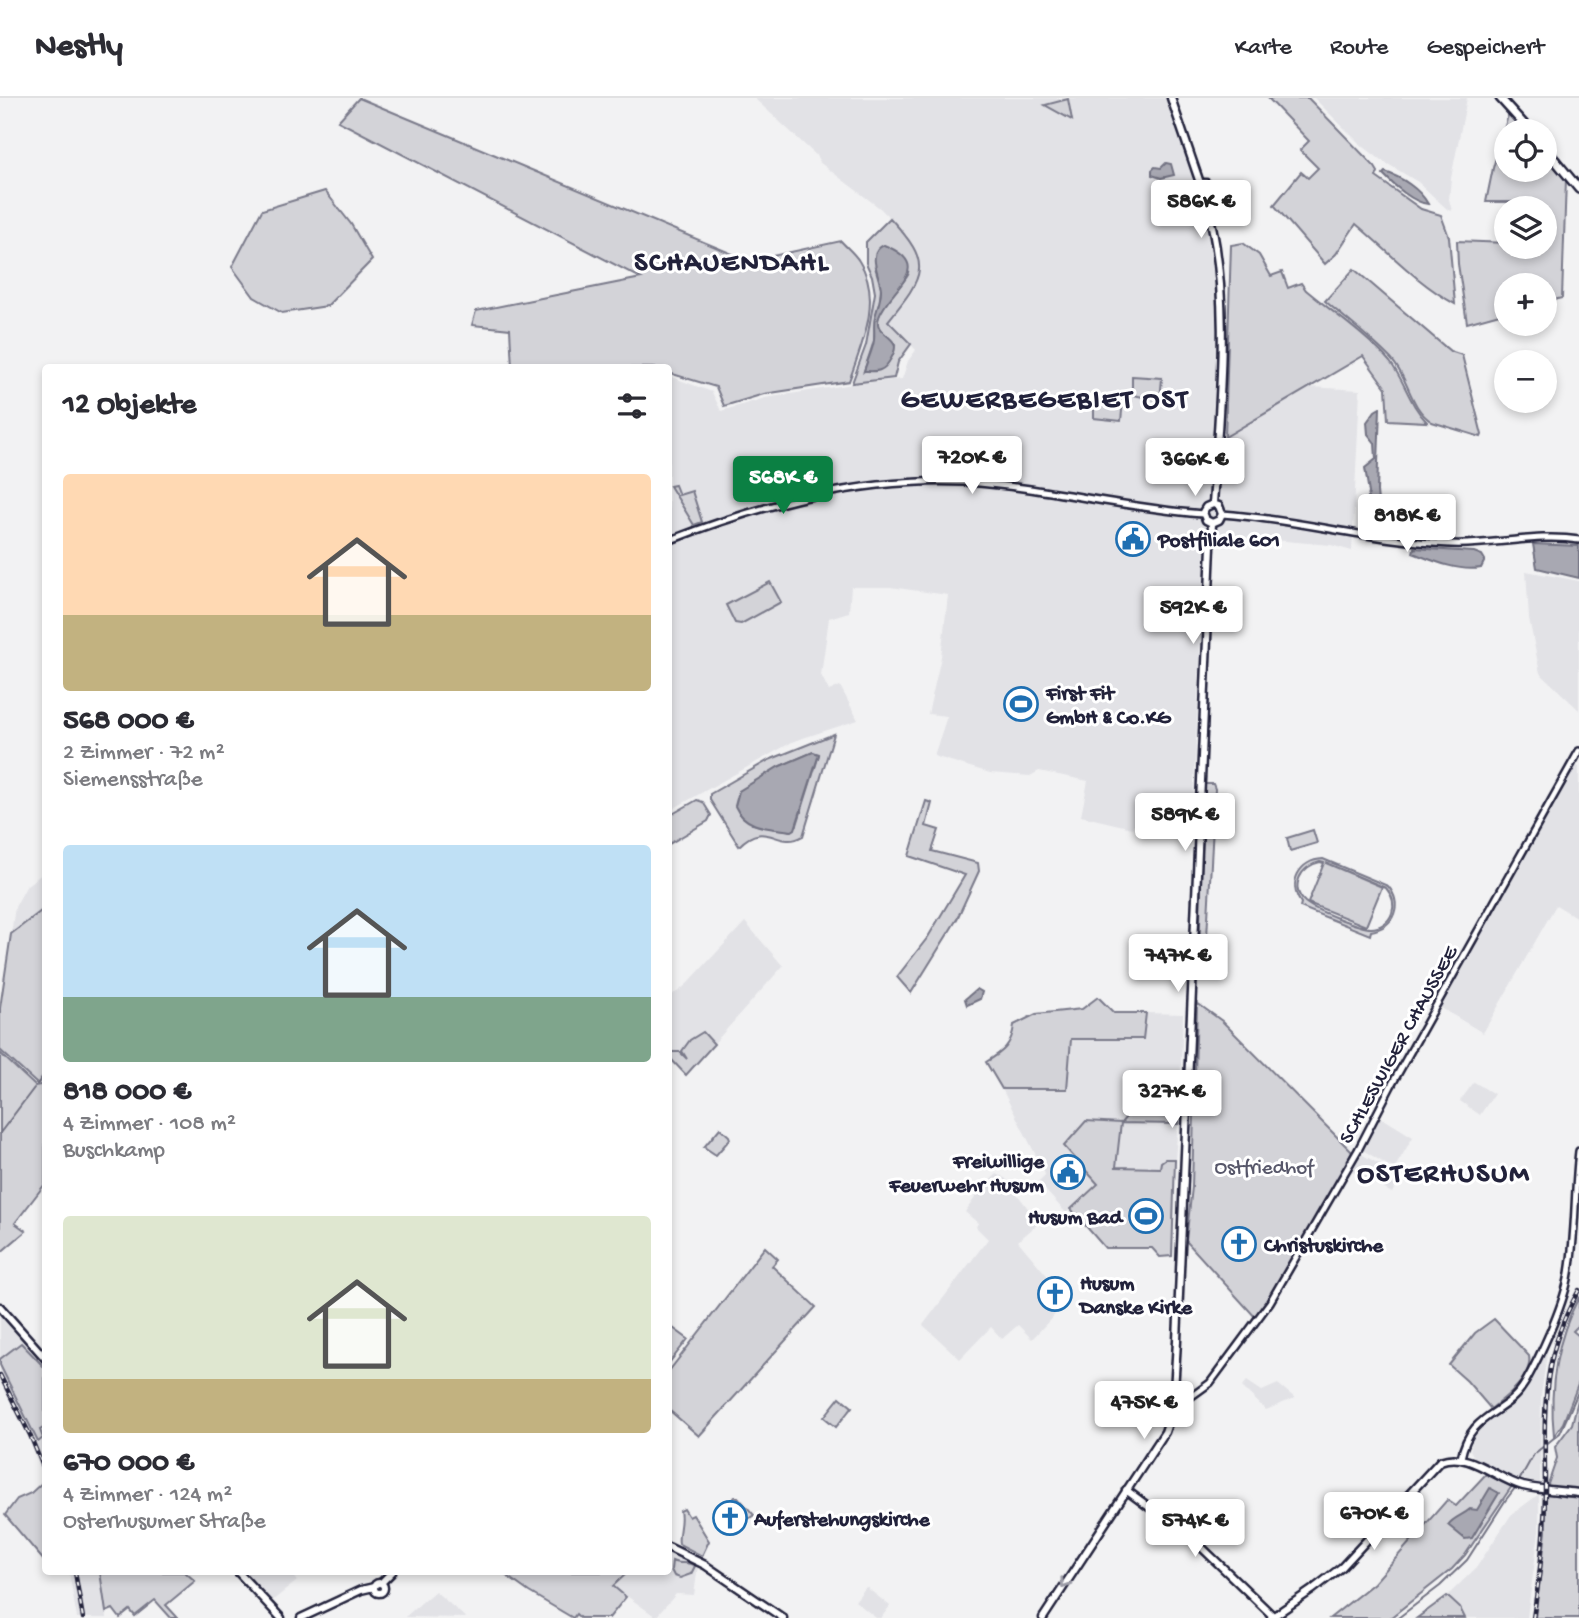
<!DOCTYPE html>
<html lang="de">
<head>
<meta charset="utf-8">
<style>
  body { margin:0; font-family:"Gochi Hand",sans-serif; background:#f2f2f3; color:#2b2b33; height:100vh; display:flex; flex-direction:column; font-size:26px; white-space:nowrap }
  * { box-sizing:border-box; margin:0 }
  p { font-size:23px; color:#7c7c81 }
  .icon { flex:none; width:38px; height:38px; fill:none; stroke:currentColor; stroke-width:2; stroke-linecap:round; stroke-linejoin:round }
  .map { position:relative; flex:1; overflow:hidden }
  .sheet { position:absolute; left:42px; top:266px; width:630px; height:1211px; display:flex; flex-direction:column; background:#fff; border-radius:7px; box-shadow:0 4px 10px #0003 }
  .sheet>* { flex:none }
  .fabs { position:absolute; left:1494px; top:21px; display:grid; gap:14px }
  .fabs a { display:grid; place-items:center; width:63px; height:63px; border-radius:50%; background:#fff; box-shadow:0 4px 10px #0003; font-size:35px }
  .price { position:absolute; translate:-50% -60px; padding:0 16px; border-radius:7px; background:#fff; color:#222; font-size:23px; line-height:46px; filter:drop-shadow(0 2px 4px #0008) }
  .price::after { content:''; position:absolute; left:50%; top:42px; width:21px; height:16px; margin-left:-10px; background:inherit; clip-path:polygon(0 0,100% 0,50% 100%) }
  .price.selected { background:#0b8043; color:#fff }
  ul { padding:0; list-style:none }
  li { display:grid; align-content:center; gap:14px; height:371px; padding:0 21px }
  li span { display:grid; place-items:center; height:217px; border-radius:7px; color:#555 }
  li>.icon { margin-inline-start:auto }
  span .icon { width:126px; height:126px; fill:#fffc; stroke-width:1 }
  li b { font-size:30px }
  h2 { display:flex; justify-content:space-between; align-items:center; height:84px; padding:0 21px; font-size:30px }
  header { display:flex; align-items:center; gap:42px; box-sizing:border-box; height:98px; padding:0 35px; background:#fff; border-bottom:2px solid #e1e1e2 }
  header strong { font-size:33px }
  nav { display:flex; gap:38px; margin-inline-start:auto; font-size:24px }
  .map>svg:first-child { display:block }
  .built { fill:#e2e2e6 }
  .green { fill:#d3d3d8; stroke:#7a7a8a; stroke-width:2; fill-rule:evenodd }
  .water { fill:#a8a8b2; stroke:#727282; stroke-width:2 }
  .lines { fill:none; stroke-linecap:round; stroke-linejoin:round }
  .stream { stroke:#727282; stroke-width:2 }
  .tertiary-casing { stroke:#22223b; stroke-width:10 }
  .secondary-casing { stroke:#22223b; stroke-width:11 }
  .trunk-casing { stroke:#22223b; stroke-width:12 }
  .tertiary { stroke:#fff; stroke-width:5 }
  .secondary { stroke:#fff; stroke-width:6 }
  .trunk { stroke:#fff; stroke-width:7 }
  .rail-casing { stroke:#22223b; stroke-width:4.5 }
  .rail { stroke:#fff; stroke-width:2; stroke-dasharray:5; stroke-linecap:butt }
  .oneway { stroke:#9c9ca7 }
  .labels { text-anchor:middle; stroke-width:6; stroke-linejoin:round; paint-order:stroke }
  .poi-label { font-size:21px; font-weight:bold; fill:#22223b; stroke:#fff; text-anchor:start }
  .street-label { font-size:21px; fill:#22223b; stroke:#fff }
  .park-label { font-size:21px; fill:#57576a; stroke:#fff }
  .district-label { font-size:28px; font-weight:bold; letter-spacing:2px; fill:#22223b; stroke:#fff }
</style>
</head>
<body>
<header>
<strong>Nestly</strong>
<nav><a>Karte</a><a>Route</a><a>Gespeichert</a></nav>
</header>
<div class="map">
<svg width="1579" height="1520" viewBox="0 0 1579 1520">
  <rect width="100%" height="100%" fill="#f2f2f3"/>
  <filter id="ink" filterUnits="userSpaceOnUse"><feTurbulence type="fractalNoise" baseFrequency=".0143" numOctaves="2"/><feDisplacementMap in="SourceGraphic" scale="14" xChannelSelector="R" yChannelSelector="G"/><feConvolveMatrix kernelMatrix="1 2 1 2 8 2 1 2 1" color-interpolation-filters="sRGB"/></filter>
  <g filter="url(#ink)">
    <g class="built">
      <path d="M754,0h413l26,80 -5,9 2,10 11,11 18,69 1,52 -3,112 93,-54 50,3 -8,161 -21,-6 -125,-11 -14,290 -56,-1 -4,5 -51,-12 7,-35 -49,-10 -9,5 -40,-3 -56,-17 13,-40 -19,-2 13,-57 7,-62 -58,-8h-39l-2,25 -20,6 -8,57 8,16 11,-5 18,34 -64,21 -125,70v-435l43,16 9,19 44,-13 88,-14 49,-5 6,-18 8,-11 -28,-29 22,-28 -2,-56 -27,-28 -62,-47 -1,-5z"/>
      <path d="M1314,0h153l-16,80 -2,21 3,12 -4,-1 -30,-28 -37,-22 -21,-16z"/>
      <path d="M1526,473l53,10v129l-39,-37 -11,-55z"/>
      <path d="M1573,666l6,3v152l-23,-14 -73,128 -45,-27z"/>
      <path d="M45,774v36l-34,26 4,-27 12,-22z"/>
      <path d="M745,824l38,44 -97,109 -17,-18v-61l10,-5 9,-8z"/>
      <path d="M1146,915l37,1 -3,73 -28,-1 -30,36 56,2 -3,35h-10l-5,9h-44l-30,-47 -3,4 15,59 -32,29 -28,-31 7,-7 -1,-4 -42,-82h65l4,-50h72z"/>
      <path d="M1474,984l20,12 -14,21 -20,-14z"/>
      <path d="M1379,1018l34,21 -19,32 -33,-20z"/>
      <path d="M1361,1056l40,22 -9,17 -40,-22z"/>
      <path d="M997,1076l8,4 34,45 -21,18 37,44 -10,10 15,14 -28,30 -14,-14 -16,14 -11,-12 -31,32 -37,-34 65,-86 -12,-12 2,-4 -13,-11 16,-23z"/>
      <path d="M0,1216l45,52v117l-17,-47 -28,-54z"/>
      <path d="M1549,1241l-8,56 -1,90 -37,-12 -29,-16 -4,-7 4,-16 5,-6 35,-29 14,-14z"/>
      <path d="M1247,1283l15,10 16,-7 17,14 -29,12 -24,-23z"/>
      <path d="M1539,1396v37l-12,87h-62l-5,-10 -13,-12 29,-28 35,-53z"/>
      <path d="M669,1454l29,13 -4,30 -18,-1 -20,23 -43,-31 15,-14h40z"/>
      <path d="M69,1474h31l7,46h-30z"/>
      <path d="M245,1474h44l8,9 -25,20z"/>
      <path d="M866,1489l24,19 -9,12h-5l-21,-17z"/>
      <path d="M435,1493l31,27 -61,-1z"/>
    </g>
    <g class="green">
      <path d="M359,0l390,163 92,-20c5,6 13,12 18,20 24,36 3,84 -10,120l-85,13 -40,12 -8,-19 -47,-14 -1,-5 -156,-1 -2,-38 -38,-4 4,-14 165,-33 -303,-157z"/>
      <path d="M1268,0h40l67,69 3,5 -2,5 45,32 20,6 8,22 6,67c-37,-20 -67,-53 -99,-80l-20,30 -11,10 -51,-59 27,-33 7,6 10,-10 -18,-18 9,-9z"/>
      <path d="M1068,1l4,21 -27,-15z"/>
      <path d="M1509,14l17,19h-19v39h38v-16l21,25 -4,119 -17,4v-17h-38v27l-40,11 -9,-59 -1,-23 50,2v4h38v-39h-30v-6h-29l7,-34z"/>
      <path d="M325,93l26,33 21,36 -45,46 -45,7 -28,-16 -22,-30 30,-57z"/>
      <path d="M890,120c43,46 35,57 -2,103l23,23 -13,18 -4,16 -42,5 14,-38 9,-52 -3,-17 -6,-13v-21zM875,169l33,8c-7,12 -37,39 -29,53 3,5 11,11 16,16l-31,27 10,-30 1,-23 5,-16 1,-15z"/>
      <path d="M1243,145l16,12 12,21 11,-4 6,16 13,-5 5,7c25,21 64,48 84,72 15,19 19,42 37,60l-39,-2 -2,-32 -23,-32 -138,81 6,-192z"/>
      <path d="M1354,171l96,82 12,4 20,80 -1,2 -49,-15c-23,-15 -23,-44 -41,-63 -20,-21 -44,-39 -66,-58z"/>
      <path d="M1132,278l30,2 -2,22 -28,-5z"/>
      <path d="M1094,302l29,1 -2,20 -27,-3z"/>
      <path d="M675,387l4,10 13,-4 10,31 -8,3 -24,-39z"/>
      <path d="M770,484l11,20 -40,22 -6,-1 -9,-18z"/>
      <path d="M834,636l-31,102c-25,15 -37,-18 -64,10l-29,-46v-6l59,-34zM813,654l6,3 -22,70 -6,6 -39,-7 26,-57z"/>
      <path d="M1203,686h10l2,5 -10,185 -6,-1z"/>
      <path d="M697,702l6,2 8,13 -3,6 -39,23v-28z"/>
      <path d="M926,703l6,2 -6,23 13,4 -7,21 46,12 1,8 -22,48 -46,74 -14,-16 31,-40 37,-62 -56,-19z"/>
      <path d="M1313,732l4,13 -27,8 -3,-13z"/>
      <path d="M1323,761l65,27c15,18 7,41 -17,45l-1,4 -70,-28 1,-4c-14,-20 -2,-43 22,-44zM1320,764l4,1 -16,40 58,23 16,-39 -56,-24 60,25c6,7 9,16 6,25 -3,9 -12,15 -21,15 -11,0 -57,-18 -66,-26 -16,-15 -4,-36 15,-40z"/>
      <path d="M45,810l1,172 -2,-1 -7,5 -37,-34v-42l11,-74z"/>
      <path d="M1098,899l16,16h32l-3,26h-72l-4,50h-65l-16,-27c17,-10 26,-17 28,-37l22,-11 46,-5z"/>
      <path d="M1197,905l25,18 130,131 -15,31 -67,117 -14,18 -70,-77 6,-54z"/>
      <path d="M703,934l11,12 -28,31 -17,-18v-5h11l7,7 -5,-8 8,-11z"/>
      <path d="M0,955l35,33 11,-2 -1,100 -30,39 11,8 -26,22z"/>
      <path d="M1152,988l28,1 -2,37 -57,-1 -5,44 44,1 1,-6 4,-3h10l-3,97 -12,1 -8,-9h-47l-34,-39 27,-25 -34,-38 22,-25 35,2z"/>
      <path d="M720,1030l9,8 1,3 -14,16 -12,-8z"/>
      <path d="M765,1149l13,12 -6,7 44,41 -117,129 -30,-26v-39z"/>
      <path d="M1579,1199v28l-6,6 6,5v46l-16,41 -9,13c-5,-48 2,-96 25,-139z"/>
      <path d="M1494,1221l35,37c4,22 -24,41 -38,53l-24,-28 -18,-16 26,-32z"/>
      <path d="M673,1230l15,11 -19,24v-29z"/>
      <path d="M21,1245l24,25v59l-5,3 3,8 -5,4 -38,-77v-6z"/>
      <path d="M1579,1298v93l-32,-2 10,-29 -2,-11 17,-23z"/>
      <path d="M840,1299l12,10 -16,20 -12,-10z"/>
      <path d="M1486,1376l26,12 -47,69 -13,14 -62,49h-60l44,-35 73,-83 9,6z"/>
      <path d="M45,1382l1,3 -1,79 -40,-47 12,-16 14,-6z"/>
      <path d="M1546,1396l33,4v120h-44l11,-86z"/>
      <path d="M735,1399h3l16,18 -7,5 -16,-19z"/>
      <path d="M684,1411l5,8 4,-2 16,26 -7,15 -23,-12c-2,-11 4,-21 1,-33z"/>
      <path d="M672,1463c8,4 15,0 23,5l-4,8 -11,4 -6,-2 -3,-6z"/>
      <path d="M100,1474h85l10,9 -29,24 12,13h-7l-16,-18 -20,16 -5,-6 -10,8 -7,-9 -7,3z"/>
      <path d="M501,1474h127l-15,14 13,11 -17,21h-29l-4,-4 -3,4 -44,-26z"/>
      <path d="M1447,1498l13,12 5,10h-48z"/>
    </g>
    <g class="water">
      <path d="M1166,65l5,1 3,11 -13,3 -9,-3v-5l3,-3 6,1z"/>
      <path d="M1385,74c16,5 35,17 43,32 -14,-1 -35,-19 -45,-30z"/>
      <path d="M884,147c54,22 4,44 -5,72 -5,14 9,16 15,26 4,7 -7,25 -14,27 -4,2 -12,1 -16,1 3,-10 9,-21 10,-31 1,-8 -1,-15 1,-23 2,-9 6,-17 6,-27 0,-14 -16,-37 3,-45z"/>
      <path d="M1380,310l-3,83 2,21 -7,4 -6,-10 3,-13 -4,-25 11,-9 -1,-16 -7,-9 -1,-12 8,-11z"/>
      <path d="M1533,446l46,2v32l-42,-10z"/>
      <path d="M1414,450l60,4 8,3 3,5 -4,8c-22,4 -48,-7 -68,-15z"/>
      <path d="M813,654l6,2 -24,75 -3,2c-22,-3 -47,-2 -57,-25l4,-15 39,-24z"/>
      <path d="M977,891l5,3 -2,7 -13,6 -2,-6z"/>
      <path d="M1490,1390l9,5 -27,45 -7,1 -17,-14c6,-8 14,-9 22,-16l7,1z"/>
    </g>
    <g class="lines">
      <g class="stream">
        <path d="M37,986l9,-12"/>
        <path d="M0,1035l34,-45"/>
        <path d="M1398,1520l42,-32 27,-26 38,-59 10,-13 19,-34 26,-21 19,-43"/>
      </g>
      <g class="tertiary-casing">
        <g id="tertiary">
          <path d="M1222,416c77,5 152,28 229,30 42,2 86,-11 128,-4"/>
          <path d="M668,443c95,-37 194,-64 297,-59 80,5 158,26 238,32"/>
          <path d="M1174,1297l18,1 18,-13 60,-81 88,-152 33,-64 188,-335"/>
          <path d="M1461,1360c9,-47 45,-42 64,-75 15,-27 37,-74 43,-104 8,-41 6,-85 11,-128"/>
        </g>
      </g>
      <g class="secondary-casing">
        <g id="secondary">
          <path d="M1171,0l29,85 -4,4 -1,7 4,4 6,1c28,90 14,211 8,305"/>
          <path d="M1200,85h6l5,4v7l-6,5"/>
          <path d="M1212,425l7,-3 3,-6 -3,-8 -6,-2"/>
          <path d="M1212,425l-6,-3 -3,-8 3,-5 7,-3"/>
          <path d="M0,1209l46,52"/>
          <path d="M1126,1392l69,51 78,75"/>
          <path d="M668,1449l37,18 78,53"/>
          <path d="M238,1474l43,46"/>
          <circle cx="379" cy="1490" r="5"/>
          <path d="M381,1485l11,-11"/>
          <path d="M301,1520l60,-28 13,-3"/>
          <path d="M1043,1520l122,-186 8,-24 4,-67 35,-818"/>
          <path d="M1271,1520l41,-28 30,-23 98,-106c30,-11 55,18 83,25 18,4 38,5 56,7"/>
        </g>
      </g>
      <g class="trunk-casing">
        <g id="trunk">
          <path d="M1500,0l30,33"/>
          <path d="M1545,50l34,41"/>
        </g>
      </g>
      <use href="#tertiary" class="tertiary"/>
      <use href="#secondary" class="secondary"/>
      <use href="#trunk" class="trunk"/>
      <g class="rail-casing">
        <g id="rail">
          <path d="M0,1277l30,60 16,39"/>
          <path d="M75,1474l8,46"/>
          <path d="M1533,1520c7,-43 12,-86 12,-129 0,-76 -6,-129 34,-199"/>
        </g>
      </g>
      <use href="#rail" class="rail"/>
    </g>
    <defs><path id="oneway-chevron" d="M-2-3.5L2.5 0L-2 3.5" fill="none" stroke-width="1.6" stroke-linecap="round" stroke-linejoin="round" transform="scale(1.75)"/></defs>
    <use class="oneway" href="#oneway-chevron" transform="translate(1065 1486) rotate(123)"/>
  </g>
  <defs>
    <g id="civic-ring" transform="scale(1.75)"><circle r="9.5" fill="#fff" stroke="#1f6fb2" stroke-width="1.5"/><path d="M-.6-6.5H3V-4.5H.6V-3L4-1V1h2V6H-6V1h2V-1L-.6-3ZM-1.2 2.5V6h2.4V2.5Z" fill="#1f6fb2"/></g>
    <g id="stadium-ring" transform="scale(1.75)"><circle r="9.5" fill="#fff" stroke="#1f6fb2" stroke-width="1.5"/><path d="M0-5a6.5 5 0 1 0 0 10a6.5 5 0 1 0 0-10ZM-3.5-1.8h7v3.6h-7Z" fill="#1f6fb2"/></g>
    <g id="church-ring" transform="scale(1.75)"><circle r="9.5" fill="#fff" stroke="#1f6fb2" stroke-width="1.5"/><path d="M-1.2-6h2.4v3.5h3.3v2.4h-3.3V6h-2.4V-.1h-3.3v-2.4h3.3Z" fill="#1f6fb2"/></g>
  </defs>
  <g fill-rule="evenodd">
    <use href="#civic-ring" x="1133" y="441"/>
    <use href="#stadium-ring" x="1021" y="606"/>
    <use href="#civic-ring" x="1068" y="1074"/>
    <use href="#stadium-ring" x="1146" y="1118"/>
    <use href="#church-ring" x="1239" y="1146"/>
    <use href="#church-ring" x="1055" y="1196"/>
    <use href="#church-ring" x="730" y="1420"/>
  </g>
  <g class="labels">
    <g class="poi-label">
      <text x="1158" y="448">Postfiliale 601</text>
      <text x="1046" y="601">First Fit<tspan x="1046" dy="24">GmbH &amp; Co.KG</tspan></text>
      <text x="1044" y="1069" text-anchor="end">Freiwillige<tspan x="1044" dy="24">Feuerwehr Husum</tspan></text>
      <text x="1122" y="1125" text-anchor="end">Husum Bad</text>
      <text x="1264" y="1153">Christuskirche</text>
      <text x="1080" y="1191">Husum<tspan x="1080" dy="24">Danske Kirke</tspan></text>
      <text x="754" y="1427">Auferstehungskirche</text>
    </g>
    <g class="street-label">
      <text transform="translate(1397 946) rotate(-61)" y="7">SCHLESWIGER CHAUSSEE</text>
    </g>
    <g class="park-label">
      <text x="1264" y="1075">Ostfriedhof</text>
    </g>
    <g class="district-label">
      <text x="732" y="172">SCHAUENDAHL</text>
      <text x="1045" y="309">GEWERBEGEBIET OST</text>
      <text x="1444" y="1083">OSTERHUSUM</text>
    </g>
  </g>
</svg>
<div class="fabs">
<a><svg class="icon" aria-label="locate" viewBox="0 0 24 24"><circle cx="12" cy="12" r="6"/><path d="M12 2v4M12 18v4M2 12h4M18 12h4"/></svg></a>
<a><svg class="icon" aria-label="layers" viewBox="0 0 24 24"><path d="M12 4l9 5-9 5-9-5zM3 14l9 5 9-5"/></svg></a>
<a>+</a>
<a>−</a>
</div>
<b class="price" style="left:1201px;top:142px">586K €</b>
<b class="price" style="left:972px;top:398px">720K €</b>
<b class="price" style="left:1195px;top:400px">366K €</b>
<b class="price selected" style="left:783px;top:418px">568K €</b>
<b class="price" style="left:1407px;top:456px">818K €</b>
<b class="price" style="left:1193px;top:548px">592K €</b>
<b class="price" style="left:1185px;top:755px">589K €</b>
<b class="price" style="left:1178px;top:896px">747K €</b>
<b class="price" style="left:1172px;top:1032px">327K €</b>
<b class="price" style="left:1144px;top:1343px">475K €</b>
<b class="price" style="left:1374px;top:1454px">670K €</b>
<b class="price" style="left:1195px;top:1461px">574K €</b>
<section class="sheet">
<h2>12 Objekte<svg class="icon" aria-label="filters" viewBox="0 0 24 24"><path d="M4 7h16M4 17h16"/><circle cx="9" cy="7" r="2"/><circle cx="15" cy="17" r="2"/></svg></h2>
<ul>
<li><span style="background:linear-gradient(#ffd9b3 65%,#c2b280 0)"><svg class="icon" aria-label="home" viewBox="0 0 24 24"><path d="M3 11l9-7 9 7M6 9v11h12V9"/></svg></span><div><b>568 000 €</b><p>2 Zimmer · 72 m²</p><p>Siemensstraße</p></div></li>
<li><span style="background:linear-gradient(#bfe0f5 70%,#7fa58c 0)"><svg class="icon" aria-label="home" viewBox="0 0 24 24"><path d="M3 11l9-7 9 7M6 9v11h12V9"/></svg></span><div><b>818 000 €</b><p>4 Zimmer · 108 m²</p><p>Buschkamp</p></div></li>
<li><span style="background:linear-gradient(#dfe7d0 75%,#c2b280 0)"><svg class="icon" aria-label="home" viewBox="0 0 24 24"><path d="M3 11l9-7 9 7M6 9v11h12V9"/></svg></span><div><b>670 000 €</b><p>4 Zimmer · 124 m²</p><p>Osterhusumer Straße</p></div></li>
</ul>
</section>
</div>
</body>
</html>
